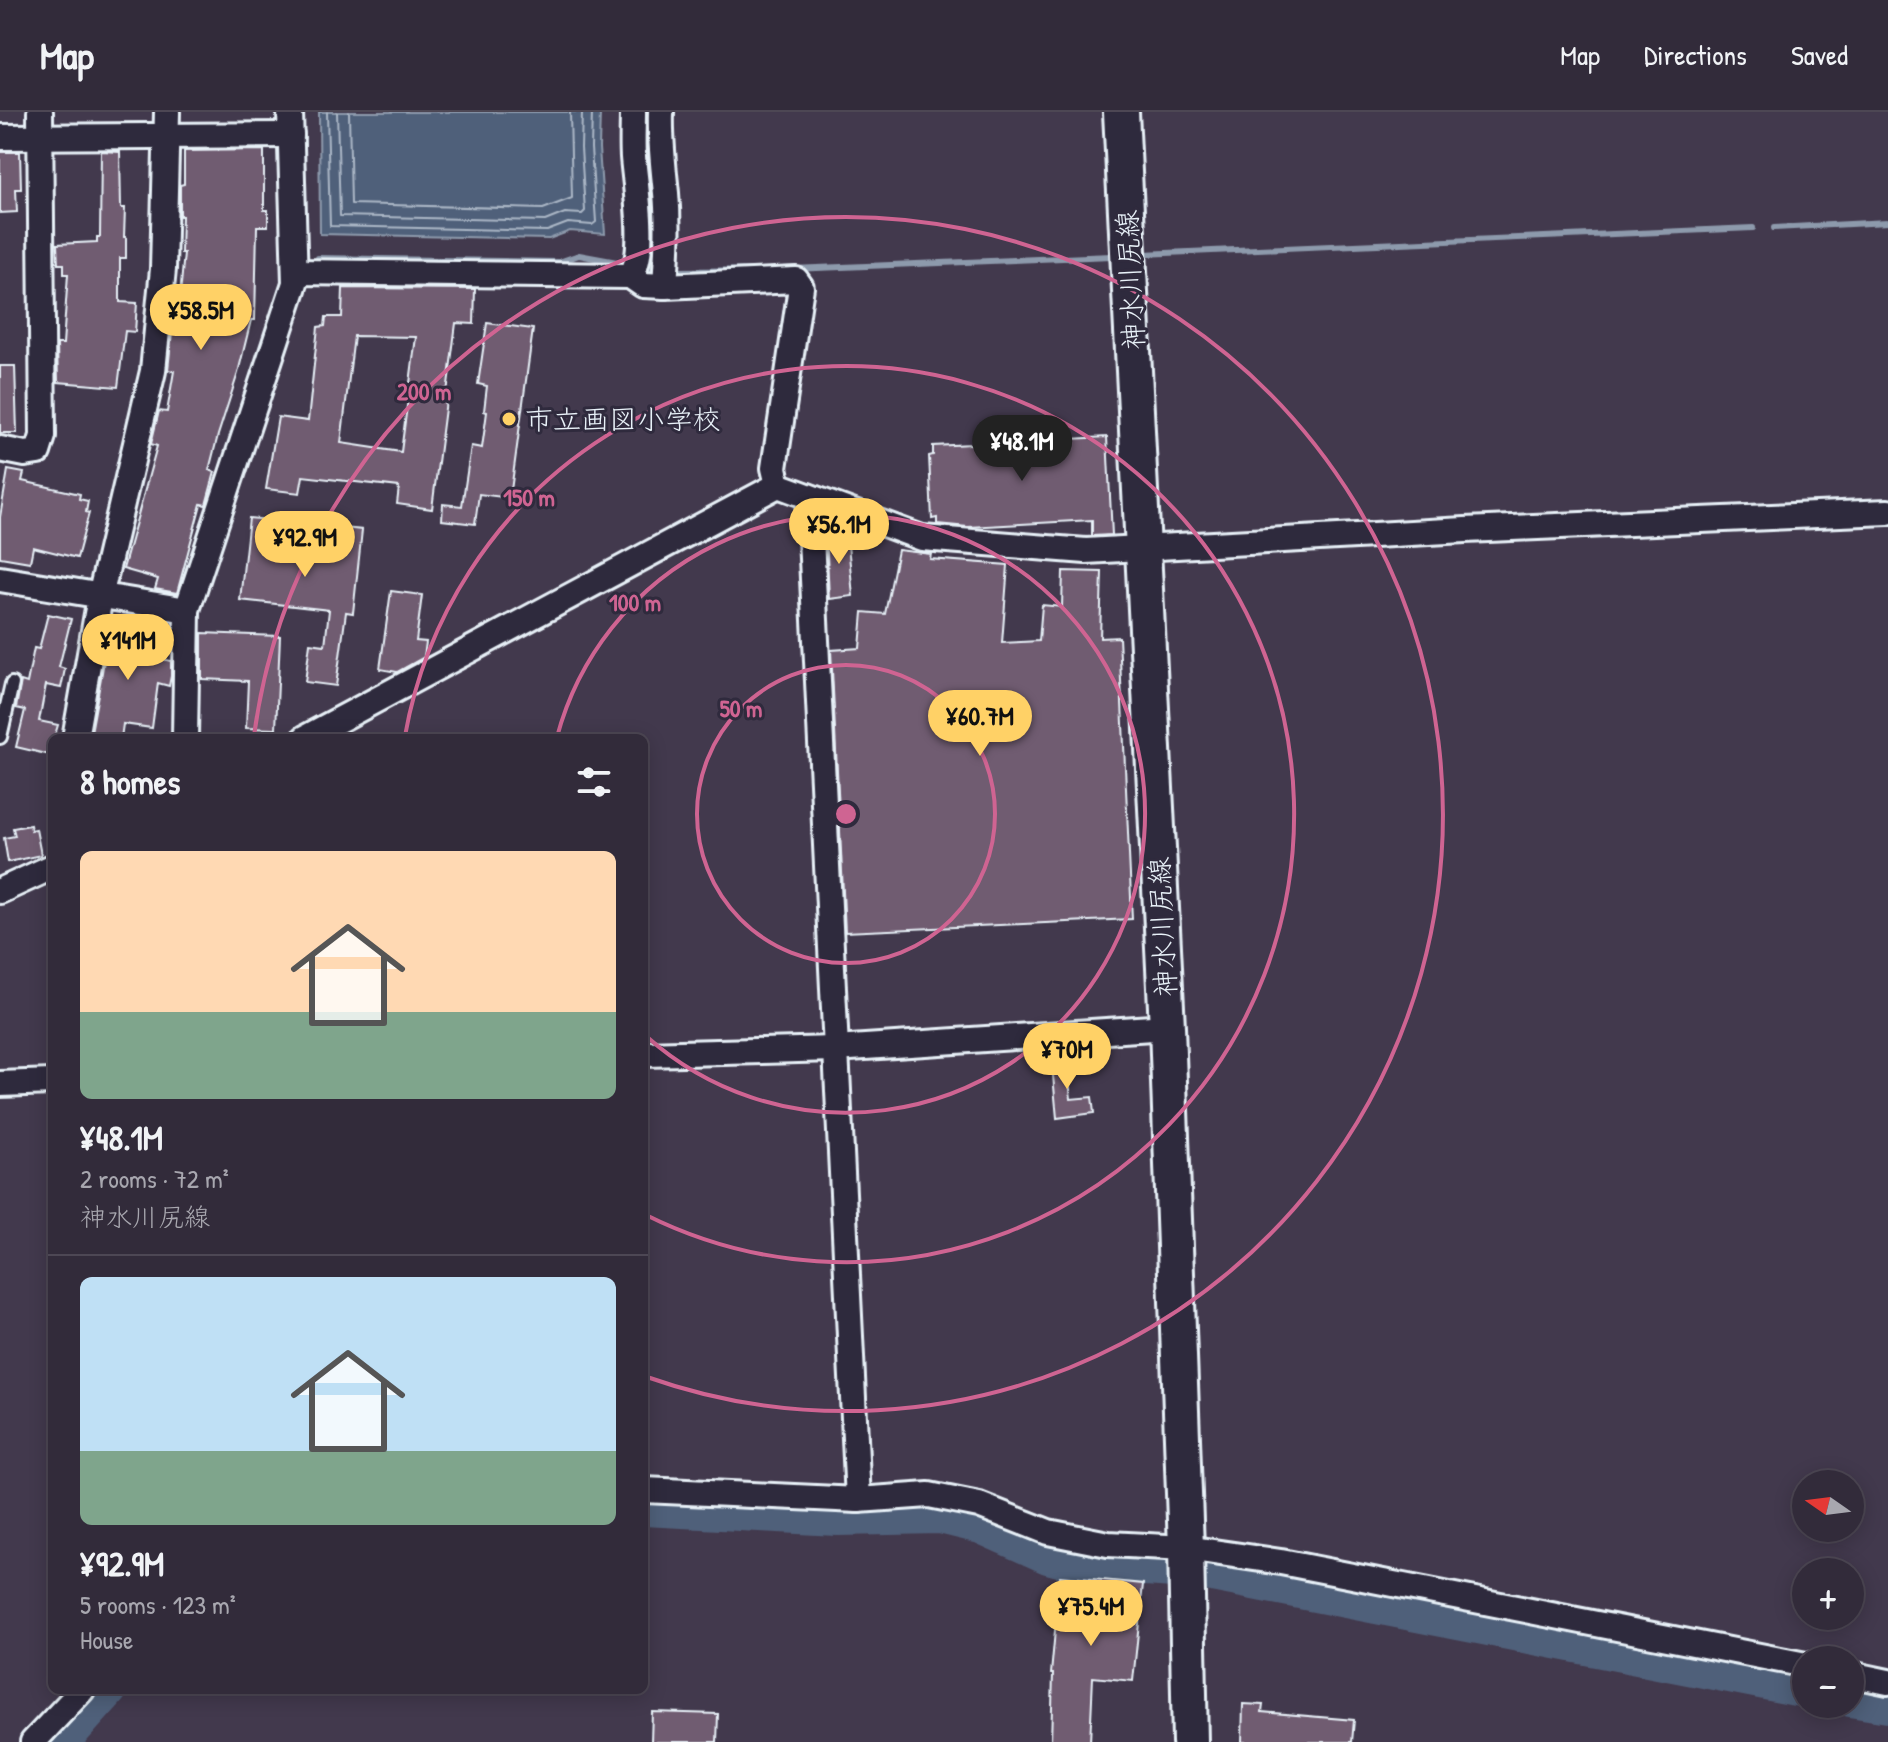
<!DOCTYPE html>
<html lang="en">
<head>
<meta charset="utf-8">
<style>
  body { margin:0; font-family:"Patrick Hand","Klee One",sans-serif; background:#3d3745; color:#f1f3f6; height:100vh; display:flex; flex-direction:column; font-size:30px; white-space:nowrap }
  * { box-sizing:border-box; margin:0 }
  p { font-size:26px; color:#a8a7af }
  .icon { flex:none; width:44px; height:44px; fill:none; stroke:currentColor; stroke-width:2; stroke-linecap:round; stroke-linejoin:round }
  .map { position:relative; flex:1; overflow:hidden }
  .drawer { position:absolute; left:48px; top:622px; width:600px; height:960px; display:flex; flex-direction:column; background:#322b3a; border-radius:12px; box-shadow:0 4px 20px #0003,0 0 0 2px #4d4754 }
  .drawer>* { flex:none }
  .needle { width:52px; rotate:284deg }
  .buttons { position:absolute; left:1792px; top:1358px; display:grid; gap:16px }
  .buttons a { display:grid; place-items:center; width:72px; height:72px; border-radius:50%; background:#322b3a; box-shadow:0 4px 20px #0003,0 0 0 2px #4d4754; font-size:40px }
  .price { position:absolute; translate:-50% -68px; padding:0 18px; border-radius:28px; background:#ffd166; color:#111; font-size:26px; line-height:52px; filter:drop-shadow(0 2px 4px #0008) }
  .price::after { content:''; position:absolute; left:50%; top:48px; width:24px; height:18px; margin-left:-12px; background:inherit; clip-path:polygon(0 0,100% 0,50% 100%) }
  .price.current { background:#222; color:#fff }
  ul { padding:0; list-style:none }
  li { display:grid; align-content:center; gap:16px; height:424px; padding:0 32px }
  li+li { border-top:2px solid #4d4754 }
  li span { display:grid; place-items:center; height:248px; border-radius:12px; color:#555 }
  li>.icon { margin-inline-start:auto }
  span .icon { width:144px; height:144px; fill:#fffc; stroke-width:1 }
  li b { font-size:34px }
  h2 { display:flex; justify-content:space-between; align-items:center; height:96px; padding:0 32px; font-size:34px }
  header { display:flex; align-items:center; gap:48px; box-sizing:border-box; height:112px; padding:0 40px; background:#322b3a; border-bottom:2px solid #4d4754 }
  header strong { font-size:38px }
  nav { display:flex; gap:44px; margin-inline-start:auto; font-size:28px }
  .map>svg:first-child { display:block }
  .water { fill:#50607a; stroke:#8d9aac; stroke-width:2 }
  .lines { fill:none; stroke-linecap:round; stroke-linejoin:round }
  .shore { stroke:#abb7c6; stroke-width:2 }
  .stream { stroke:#8d9aac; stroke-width:6 }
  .river { stroke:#50607a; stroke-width:36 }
  .building { fill:#705b71; stroke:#e8f1f8; stroke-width:2; fill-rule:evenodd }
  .lane-casing { stroke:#e8f1f8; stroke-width:18 }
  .street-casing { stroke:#e8f1f8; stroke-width:30 }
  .secondary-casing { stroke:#e8f1f8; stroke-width:40 }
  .lane { stroke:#2f2a3d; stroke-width:12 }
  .street { stroke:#2f2a3d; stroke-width:24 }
  .secondary { stroke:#2f2a3d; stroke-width:34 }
  .ring { fill:none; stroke:#cf6492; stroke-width:4 }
  .poi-dot { fill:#ffd166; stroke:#2f2a3d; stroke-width:3 }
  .labels { text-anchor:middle; stroke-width:6; stroke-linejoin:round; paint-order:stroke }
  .street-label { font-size:28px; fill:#e8f1f8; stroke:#2f2a3d }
  .poi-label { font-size:28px; fill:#e8f1f8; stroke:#2f2a3d; text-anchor:start }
  .centre { fill:#cf6492; stroke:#2f2a3d; stroke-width:4 }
  .ring-label { font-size:24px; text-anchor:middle; font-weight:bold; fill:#cf6492; stroke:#2f2a3d; stroke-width:6; stroke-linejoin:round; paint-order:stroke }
</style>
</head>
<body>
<header>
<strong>Map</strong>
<nav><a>Map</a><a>Directions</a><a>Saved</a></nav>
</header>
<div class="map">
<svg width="1888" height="1630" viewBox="0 0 1888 1630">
  <rect width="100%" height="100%" fill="#42394d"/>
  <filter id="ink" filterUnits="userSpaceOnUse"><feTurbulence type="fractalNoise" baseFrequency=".0125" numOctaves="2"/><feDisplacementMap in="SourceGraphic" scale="16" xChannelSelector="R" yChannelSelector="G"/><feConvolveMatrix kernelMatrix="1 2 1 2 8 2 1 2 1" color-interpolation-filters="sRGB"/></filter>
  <g filter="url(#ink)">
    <path class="water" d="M319,0h281l-1,36 6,86 -35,-3 -21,8 -229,-5z"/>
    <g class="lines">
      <g class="shore">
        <path d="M327,0l3,114 217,5 21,-8 24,2 4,-3 -5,-74 1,-36"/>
        <path d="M337,0l3,104 205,5 20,-8 17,1 3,-3 -4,-63 1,-36"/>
        <path d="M349,0l2,92 192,5 29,-11 -2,-86"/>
      </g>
      <g class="stream">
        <path d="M1774,116l114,-6"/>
        <path d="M1143,142l610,-26"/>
        <path d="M318,146l241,4 20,-7 38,7"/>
        <path d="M643,156l10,1 2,-68 -6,-44v-33"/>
        <path d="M792,157l320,-13"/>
        <path d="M678,159l87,-1"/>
      </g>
      <g class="river">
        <path d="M644,1396l194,10 102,-2 41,10 67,30 27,7 127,9 604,118"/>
        <path d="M1850,1587l38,6"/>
        <path d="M62,1630l47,-52"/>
      </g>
    </g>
    <g class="building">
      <path d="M264,38v60h4v16h-11l-2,94h-4l-13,53 -20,62 -9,35 6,2 -9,33 -5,-1 -24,89 -22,-4 3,-10 -35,-10 34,-123 -6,-2 8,-33 8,1 7,-41 -6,-1 8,-76 4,1 4,-42h-3l1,-37h-2v-31l4,-1v-33z"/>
      <path d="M101,39l19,1 1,56h4l-1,29h2v21h-6v44l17,1 -2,29 -10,-1 -7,56 -60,-5 -1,-38h6l5,-70h-4v-10h-6l-1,-20 40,-2v-5h3z"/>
      <path d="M0,40h20l1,37h-5l1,23 -17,1z"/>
      <path d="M343,176l132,1 -1,35 -18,-1 -24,186 -35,-5 2,-17 -96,-11 -3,17 -34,-4 12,-72 30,4 10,-94 7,-1 1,-9h16zM354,224l62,1 -15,115 -60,-9z"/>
      <path d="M487,211l46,6 -23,169 -31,-4 -4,30 -33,-4 1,-16 19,2 9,-60 11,2 5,-36 -3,-1 3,-25 -9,-2z"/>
      <path d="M0,254h15l2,67h-17z"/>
      <path d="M1107,325l5,98 -20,1v-16l-124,7 -31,-3v-6l-5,1 -3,-63 4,-1v-9z"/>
      <path d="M8,358l16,3 -2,8 58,13 -1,5 9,2 -2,11 3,1 -12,45 -44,-11 -3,15 -30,-5v-40z"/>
      <path d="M249,406l113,12 -9,83 -7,-1 -10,74 -31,-4 5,-39 15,2 4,-35 -89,-10z"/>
      <path d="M826,418l21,4 6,62 -24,3z"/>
      <path d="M898,438l33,4 -1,5 78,6 -6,78 37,-2 3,-36 20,2 1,-36 39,1 -2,66 19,-1 13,282 -287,13 -14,-282 29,-2 3,-36 22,2z"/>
      <path d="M391,479l31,4 -6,46 10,1 -2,15 -27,15 -17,-3z"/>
      <path d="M48,502l23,5 -12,48 6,2 -4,19 -15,-3 -7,36 19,4 -4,13h-2l-2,17 -34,-8 9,-37 -9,-2 5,-27 6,2 7,-35 5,1z"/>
      <path d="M112,505l33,7 -5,30 31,7v15l-2,10 -11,-3 -6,45 -29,-4 -2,14h-31z"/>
      <path d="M202,521l78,3 -4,93 -30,-1 2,-47 -46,-2z"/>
      <path d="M30,713l1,5 5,-1 5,26 -33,7 -4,-24 11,-2 -2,-8z"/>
      <path d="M1066,940l5,47 21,-2 2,16 -37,5 -6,-64z"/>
      <path d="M1060,1464l83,8 -10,97 -40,-4 -3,65h-39l2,-68h-2z"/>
      <path d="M1243,1592l20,1 -1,7 92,8 -2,22h-110z"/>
      <path d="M652,1600l66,2 -1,28h-66z"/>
    </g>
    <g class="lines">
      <g class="lane-casing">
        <path id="lane" d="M0,625l12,-53"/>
      </g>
      <g class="street-casing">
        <g id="street">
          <path d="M661,0c-1,28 2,53 5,81 3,31 1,62 -1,93"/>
          <path d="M0,25l291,-2"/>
          <path d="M296,160l334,4 13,9 22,1 131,-6 5,7 -27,181 4,17"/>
          <path d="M630,164c18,-20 5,-92 3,-119 -1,-15 0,-30 0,-45"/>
          <path d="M0,337l25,5 13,-2 5,-16 -3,-324"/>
          <path d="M809,385l49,1003"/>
          <path d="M0,467l187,31"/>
          <path d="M75,626l25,-141 53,-226 10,-102 4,-157"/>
          <path d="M185,626l2,-128 108,-327 -5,-171"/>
          <path d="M305,626l473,-253 144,53 164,13 379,-21 423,-18"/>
          <path d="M0,779l52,-24"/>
          <path d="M644,942l191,-5 332,-22"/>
          <path d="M0,972l52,-2"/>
          <path d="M644,1378l214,10 71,-5 50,10 69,27 60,12 78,4 95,14 525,103"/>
          <path d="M1850,1562l38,8"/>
          <path d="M33,1630l49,-52"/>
        </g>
      </g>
      <g class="secondary-casing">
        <path id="secondary" d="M1121,0l46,915 19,521 4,194"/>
      </g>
      <use href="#lane" class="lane"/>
      <use href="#street" class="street"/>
      <use href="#secondary" class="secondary"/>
    </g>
  </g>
  <g class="ring">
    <circle cx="846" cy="702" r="149"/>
    <path d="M557 625A299 299 0 1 1 646 924"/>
    <path d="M405 624A448 448 0 1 1 646 1103"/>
    <path d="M254 624A597 597 0 1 1 647 1265"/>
  </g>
  <circle class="poi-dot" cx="509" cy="307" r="8"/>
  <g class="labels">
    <g class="street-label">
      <text transform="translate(1130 168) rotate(-93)" y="10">神水川尻線</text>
      <text transform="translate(1162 815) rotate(-93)" y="10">神水川尻線</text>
    </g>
    <g class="poi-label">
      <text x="525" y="317">市立画図小学校</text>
    </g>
  </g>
  <circle cx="846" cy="702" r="12" class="centre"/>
  <g class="ring-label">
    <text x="424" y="288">200 m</text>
    <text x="529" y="394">150 m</text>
    <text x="635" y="499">100 m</text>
    <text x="741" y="605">50 m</text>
  </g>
</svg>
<div class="buttons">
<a><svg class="needle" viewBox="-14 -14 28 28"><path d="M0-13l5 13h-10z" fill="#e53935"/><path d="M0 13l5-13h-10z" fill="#a8a7af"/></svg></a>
<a>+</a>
<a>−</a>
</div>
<b class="price" style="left:201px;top:240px">¥58.5M</b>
<b class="price current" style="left:1022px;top:371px">¥48.1M</b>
<b class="price" style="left:839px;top:454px">¥56.1M</b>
<b class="price" style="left:305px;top:467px">¥92.9M</b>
<b class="price" style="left:128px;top:570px">¥141M</b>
<b class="price" style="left:980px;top:646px">¥60.7M</b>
<b class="price" style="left:1067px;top:979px">¥70M</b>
<b class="price" style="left:1091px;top:1536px">¥75.4M</b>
<section class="drawer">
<h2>8 homes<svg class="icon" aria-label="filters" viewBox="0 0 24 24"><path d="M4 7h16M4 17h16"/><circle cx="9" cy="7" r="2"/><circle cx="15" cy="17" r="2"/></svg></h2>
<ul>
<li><span style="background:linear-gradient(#ffd9b3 65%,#7fa58c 0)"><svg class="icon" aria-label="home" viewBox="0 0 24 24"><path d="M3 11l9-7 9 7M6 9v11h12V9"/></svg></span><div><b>¥48.1M</b><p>2 rooms · 72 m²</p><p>神水川尻線</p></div></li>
<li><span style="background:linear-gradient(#bfe0f5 70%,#7fa58c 0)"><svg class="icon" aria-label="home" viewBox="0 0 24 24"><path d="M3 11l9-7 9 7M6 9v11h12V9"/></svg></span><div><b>¥92.9M</b><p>5 rooms · 123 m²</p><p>House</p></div></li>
</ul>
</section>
</div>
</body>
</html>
